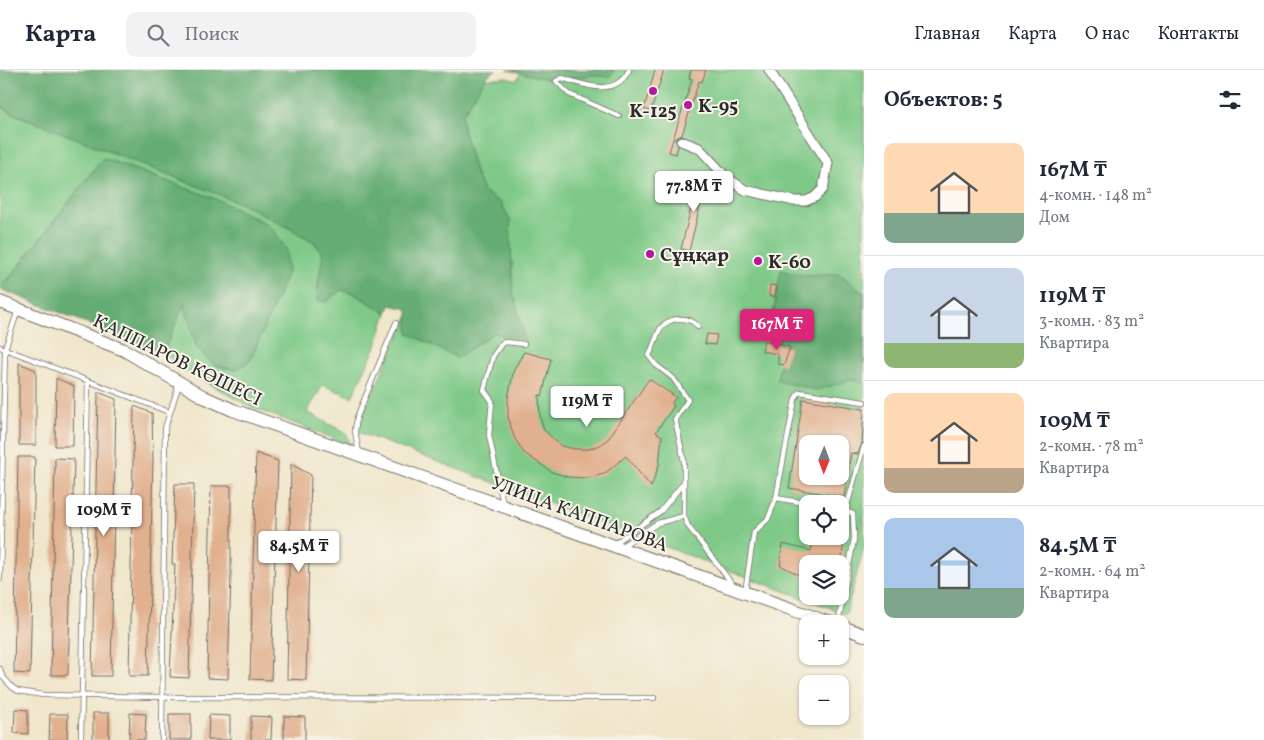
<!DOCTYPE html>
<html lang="ru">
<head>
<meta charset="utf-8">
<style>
  body { margin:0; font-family:Vollkorn,serif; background:#f2f2f3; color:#1f2937; height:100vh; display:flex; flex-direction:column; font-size:19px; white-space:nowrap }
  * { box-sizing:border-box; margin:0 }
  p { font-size:16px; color:#747a83 }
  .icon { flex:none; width:28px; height:28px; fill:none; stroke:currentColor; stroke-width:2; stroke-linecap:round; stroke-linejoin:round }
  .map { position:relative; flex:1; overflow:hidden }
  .side { display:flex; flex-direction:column; background:#fff; width:400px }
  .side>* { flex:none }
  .needle { width:32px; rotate:181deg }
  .buttons { position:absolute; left:799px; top:365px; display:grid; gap:10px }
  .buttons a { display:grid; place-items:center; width:50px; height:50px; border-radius:10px; background:#fff; box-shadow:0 1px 4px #0004; font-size:25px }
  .price { position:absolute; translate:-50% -42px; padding:0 11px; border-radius:5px; background:#fff; color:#222; font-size:16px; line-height:32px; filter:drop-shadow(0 1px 2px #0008) }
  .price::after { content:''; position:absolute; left:50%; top:30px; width:15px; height:11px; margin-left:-8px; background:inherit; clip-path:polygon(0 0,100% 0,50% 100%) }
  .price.on { background:#db2777; color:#fff }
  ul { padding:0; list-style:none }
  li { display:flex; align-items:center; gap:15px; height:125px; padding:0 20px }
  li+li { border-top:1px solid #e0e1e3 }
  li span { display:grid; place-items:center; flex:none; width:140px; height:100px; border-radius:10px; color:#555 }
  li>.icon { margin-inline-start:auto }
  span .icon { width:60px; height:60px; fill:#fffc; stroke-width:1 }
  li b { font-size:21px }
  h2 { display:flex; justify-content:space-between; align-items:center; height:60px; padding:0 20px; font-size:21px }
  header { display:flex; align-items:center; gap:30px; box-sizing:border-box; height:70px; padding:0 25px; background:#fff; border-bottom:1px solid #e0e1e3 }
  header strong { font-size:24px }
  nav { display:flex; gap:28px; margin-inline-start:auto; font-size:18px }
  .search { width:350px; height:45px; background:#f2f2f3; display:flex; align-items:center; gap:12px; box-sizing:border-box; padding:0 18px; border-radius:10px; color:#747a83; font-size:19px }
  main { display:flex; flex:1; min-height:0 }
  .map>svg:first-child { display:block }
  .green { fill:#7ec987; stroke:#547a59; fill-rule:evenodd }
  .forest { fill:#66ad74; stroke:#486c50 }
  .building { fill:#e1b08e; fill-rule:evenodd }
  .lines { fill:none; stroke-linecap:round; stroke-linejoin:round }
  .lane-casing { stroke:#706c63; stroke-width:6 }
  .street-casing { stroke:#706c63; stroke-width:11 }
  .secondary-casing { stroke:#706c63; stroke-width:14 }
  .lane { stroke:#fff; stroke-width:4.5 }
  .street { stroke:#fff; stroke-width:9 }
  .secondary { stroke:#fff; stroke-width:12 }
  .poi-dot { fill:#b5179e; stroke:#f7f3e8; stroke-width:2 }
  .labels { text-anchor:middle; stroke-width:4; stroke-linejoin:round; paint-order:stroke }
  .poi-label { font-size:19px; font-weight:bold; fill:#2b2b2b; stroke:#f7f3e8; text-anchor:start }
  .street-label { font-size:19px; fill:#2b2b2b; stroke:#f7f3e8 }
</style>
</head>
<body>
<header>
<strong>Карта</strong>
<div class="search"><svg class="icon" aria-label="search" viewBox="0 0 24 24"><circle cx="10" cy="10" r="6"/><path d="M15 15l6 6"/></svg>Поиск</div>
<nav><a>Главная</a><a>Карта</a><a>О нас</a><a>Контакты</a></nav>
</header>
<main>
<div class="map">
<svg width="864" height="670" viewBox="0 0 864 670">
  <rect width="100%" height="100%" fill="#f7f3e8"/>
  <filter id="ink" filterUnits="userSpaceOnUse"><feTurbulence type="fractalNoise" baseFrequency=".02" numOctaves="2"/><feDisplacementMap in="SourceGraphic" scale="10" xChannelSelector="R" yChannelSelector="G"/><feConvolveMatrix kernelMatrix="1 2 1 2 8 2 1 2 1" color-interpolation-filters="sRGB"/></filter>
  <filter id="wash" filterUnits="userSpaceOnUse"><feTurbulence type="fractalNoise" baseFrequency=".0096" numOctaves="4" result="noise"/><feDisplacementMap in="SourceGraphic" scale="20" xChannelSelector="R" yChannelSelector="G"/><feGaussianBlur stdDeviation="1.12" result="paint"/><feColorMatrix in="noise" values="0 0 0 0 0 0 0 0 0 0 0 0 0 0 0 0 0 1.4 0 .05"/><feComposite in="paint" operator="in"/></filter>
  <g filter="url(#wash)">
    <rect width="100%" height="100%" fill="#f0e6cb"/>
    <g class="green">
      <path d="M522,0h342v477l-18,67 -491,-183 120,-259 -12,-43 -1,-15c10,-11 14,-24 23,-35l20,-2 12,3zM808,374h32v32h-32zM808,434h32v32h-32zM808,494h32v32h-32z"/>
      <path d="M0,35l12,8 236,93 65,35 10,13 -6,37 9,11 14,-12 13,3 34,20 -11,33 -24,51 -29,-12 -16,27 39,21 5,12 -102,-39 -62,-35 -24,-18 21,-50 13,45 38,22 15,-9 38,-89 -23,-49 -49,-24 -113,-41 -94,121 -9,4z"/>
    </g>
    <g class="forest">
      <path d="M0,0h496c-12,4 -24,33 -34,44l1,15 12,43 8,19 18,12 9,17 3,71 12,49 -32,-7 -36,25 -49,-25v-24l-18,-4 -3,8 -34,-20 -12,-3 -16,12 -7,-1 -1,-10 6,-37 -10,-13 -65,-35 -236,-93 -12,-8z"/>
      <path d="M508,0h107l-6,7 -17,-2 -36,6z"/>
      <path d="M103,88l113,41 49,24 11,10 10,16 2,23 -38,89 -15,9 -21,-5 -17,-17 -13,-44 -21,49 -163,-64v-6l9,-4z"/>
      <path d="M781,200l25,6 34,-2 24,20v89l-13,-3 -34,10 -40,-9 3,-17 6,-8h2l2,-9 -22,-6z"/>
    </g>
    <g id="blocks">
      <g class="building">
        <path d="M655,0h9l-13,41 -7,-2z"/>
        <path d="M691,0h15l-4,12 -3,-1 -17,54 -7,4 3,7 -2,8 -7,-2 23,-73 -3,-1z"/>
        <path d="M699,105l8,2 -18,74 -8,-2z"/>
        <path d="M770,215l7,1 -2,11 -6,-1z"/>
        <path d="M707,264l10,1 -2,10 -10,-1z"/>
        <path d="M764,271l26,6 -6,18 -6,-1v-10l-16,-3z"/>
        <path d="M524,282l27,7 -9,37 -3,-1 1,22 4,13 17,16 14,3h14l11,-4 8,-6 41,-60 27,18 -4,6 2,3 -18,26 6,4 -3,29 -8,22 -25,-31 -22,18 -17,4 -19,-1 -16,-5 -28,-19 -10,-16 -6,-20v-19l6,-29z"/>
        <path d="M19,293l17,7v75h-17z"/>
        <path d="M56,308l18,8 -1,60h-18z"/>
        <path d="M98,322l18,7 -5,277h-19z"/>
        <path d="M803,329l61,10 -2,34 -4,11 -7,-1 -7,44 -55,-9zM808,374h32v32h-32z"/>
        <path d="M134,336l18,7 1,46 -5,217h-19z"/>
        <path d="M256,383l22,8 -7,219 -21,-1z"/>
        <path d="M18,387h17l-5,217 -16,-1z"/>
        <path d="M55,388l19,1 -6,216h-17z"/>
        <path d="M291,394l20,11 -5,205 -19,-1z"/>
        <path d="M175,414h19l-5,194 -19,-1 5,-113h-3z"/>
        <path d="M211,416h20v88l-3,105 -21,-1z"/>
        <path d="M840,443l7,3 -6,48h-33v16l-28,-15 3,-21 28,7 3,-15h26z"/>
        <path d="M15,639l13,1v24l-14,-1z"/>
        <rect x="93" y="643" width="16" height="27"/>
        <path d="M130,643l16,1 -1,26h-16z"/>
        <path d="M50,644h18l-1,26h-18z"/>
        <rect x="169" y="644" width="22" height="26"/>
        <path d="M209,645l21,1v24h-22z"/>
        <path d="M251,646l21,1 -1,23h-20z"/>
        <path d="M284,646l21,1v23h-21z"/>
      </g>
    </g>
  </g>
  <g filter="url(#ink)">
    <use href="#blocks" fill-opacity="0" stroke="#706c63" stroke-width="1"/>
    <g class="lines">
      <g class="lane-casing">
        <g id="lane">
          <path d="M619,46l-50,-22 -13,-13 6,-3c23,7 53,20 67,-8"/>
          <path d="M698,257c-8,-12 -30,-10 -38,2 -4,8 -7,18 -11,27l7,9 17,13 15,22 -13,19 9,42v55l4,10 45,59"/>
          <path d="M0,277l169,65"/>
          <path d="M359,383l-4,-22 2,-14 39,-94"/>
          <path d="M776,428l35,6"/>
          <path d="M503,434l-14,-69 3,-34 -8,-11 9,-34 9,-13 4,-1 18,2"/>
          <path d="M846,439l18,-63"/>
          <path d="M614,474l47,-33 23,-29"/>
          <path d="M622,476l36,-23 26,-7"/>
          <path d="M0,509l5,-230 13,-39"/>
          <path d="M745,522l9,-60 14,-13 8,-21 19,-99 4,-7 65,10"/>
          <path d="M838,554l16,-85 -1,-25 -13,-6"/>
          <path d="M0,599l2,7 10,11 6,4 25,4 119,2 492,1"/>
          <path d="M81,670l7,-359"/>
          <path d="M162,670l3,-312 14,-44"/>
        </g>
      </g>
      <g class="street-casing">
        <path id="street" d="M681,71l18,7 27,29 19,13 49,11h12l9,-4 8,-8 5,-26 -59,-93"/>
      </g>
      <g class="secondary-casing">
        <g id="secondary">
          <path d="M0,232l124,48 80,47 29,13 600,214"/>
          <path d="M840,556l24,9"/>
        </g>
      </g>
      <use href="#lane" class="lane"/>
      <use href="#street" class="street"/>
      <use href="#secondary" class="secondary"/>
    </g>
  </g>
  <g class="poi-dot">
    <circle cx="653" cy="21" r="5"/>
    <circle cx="688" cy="35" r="5"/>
    <circle cx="650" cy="184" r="5"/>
    <circle cx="758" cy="191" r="5"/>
  </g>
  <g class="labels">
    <g class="poi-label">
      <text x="698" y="42">K-95</text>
      <text x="653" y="47" text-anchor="middle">K-125</text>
      <text x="660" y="191">Сұңқар</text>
      <text x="768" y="198">K-60</text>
    </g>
    <g class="street-label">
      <text transform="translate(178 289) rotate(26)" y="7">ҚАППАРОВ КӨШЕСІ</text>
      <text transform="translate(580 443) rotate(20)" y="7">УЛИЦА КАППАРОВА</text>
    </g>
  </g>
</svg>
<div class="buttons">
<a><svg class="needle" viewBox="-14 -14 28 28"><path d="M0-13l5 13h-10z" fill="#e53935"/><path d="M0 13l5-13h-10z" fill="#747a83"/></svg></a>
<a><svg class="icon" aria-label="locate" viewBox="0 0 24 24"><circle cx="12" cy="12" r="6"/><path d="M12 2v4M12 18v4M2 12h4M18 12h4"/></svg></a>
<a><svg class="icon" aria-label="layers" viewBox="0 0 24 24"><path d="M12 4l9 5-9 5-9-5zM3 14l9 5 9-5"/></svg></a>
<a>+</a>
<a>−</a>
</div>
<b class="price" style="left:694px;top:143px">77.8M ₸</b>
<b class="price on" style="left:777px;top:281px">167M ₸</b>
<b class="price" style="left:587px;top:358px">119M ₸</b>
<b class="price" style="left:104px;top:467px">109M ₸</b>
<b class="price" style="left:299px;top:503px">84.5M ₸</b>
</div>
<section class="side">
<h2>Объектов: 5<svg class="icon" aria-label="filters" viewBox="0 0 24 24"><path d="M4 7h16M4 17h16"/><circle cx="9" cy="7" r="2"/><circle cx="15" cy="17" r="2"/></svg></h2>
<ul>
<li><span style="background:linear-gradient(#ffd9b3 70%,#7fa58c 0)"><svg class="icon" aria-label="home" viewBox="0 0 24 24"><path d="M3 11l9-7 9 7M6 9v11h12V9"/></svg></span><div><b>167M ₸</b><p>4-комн. · 148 m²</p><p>Дом</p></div></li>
<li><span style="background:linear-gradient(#c9d6e8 75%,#8fb573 0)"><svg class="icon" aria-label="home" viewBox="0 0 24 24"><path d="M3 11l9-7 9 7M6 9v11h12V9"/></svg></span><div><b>119M ₸</b><p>3-комн. · 83 m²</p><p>Квартира</p></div></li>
<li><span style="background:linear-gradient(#ffd9b3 75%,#b9a48a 0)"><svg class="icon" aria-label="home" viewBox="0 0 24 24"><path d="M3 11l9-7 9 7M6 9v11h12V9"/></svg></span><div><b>109M ₸</b><p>2-комн. · 78 m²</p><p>Квартира</p></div></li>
<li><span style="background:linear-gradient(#a9c7e8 70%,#7fa58c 0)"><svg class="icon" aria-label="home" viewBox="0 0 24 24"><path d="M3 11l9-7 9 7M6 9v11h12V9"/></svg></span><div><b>84.5M ₸</b><p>2-комн. · 64 m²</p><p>Квартира</p></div></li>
</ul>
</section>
</main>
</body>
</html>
